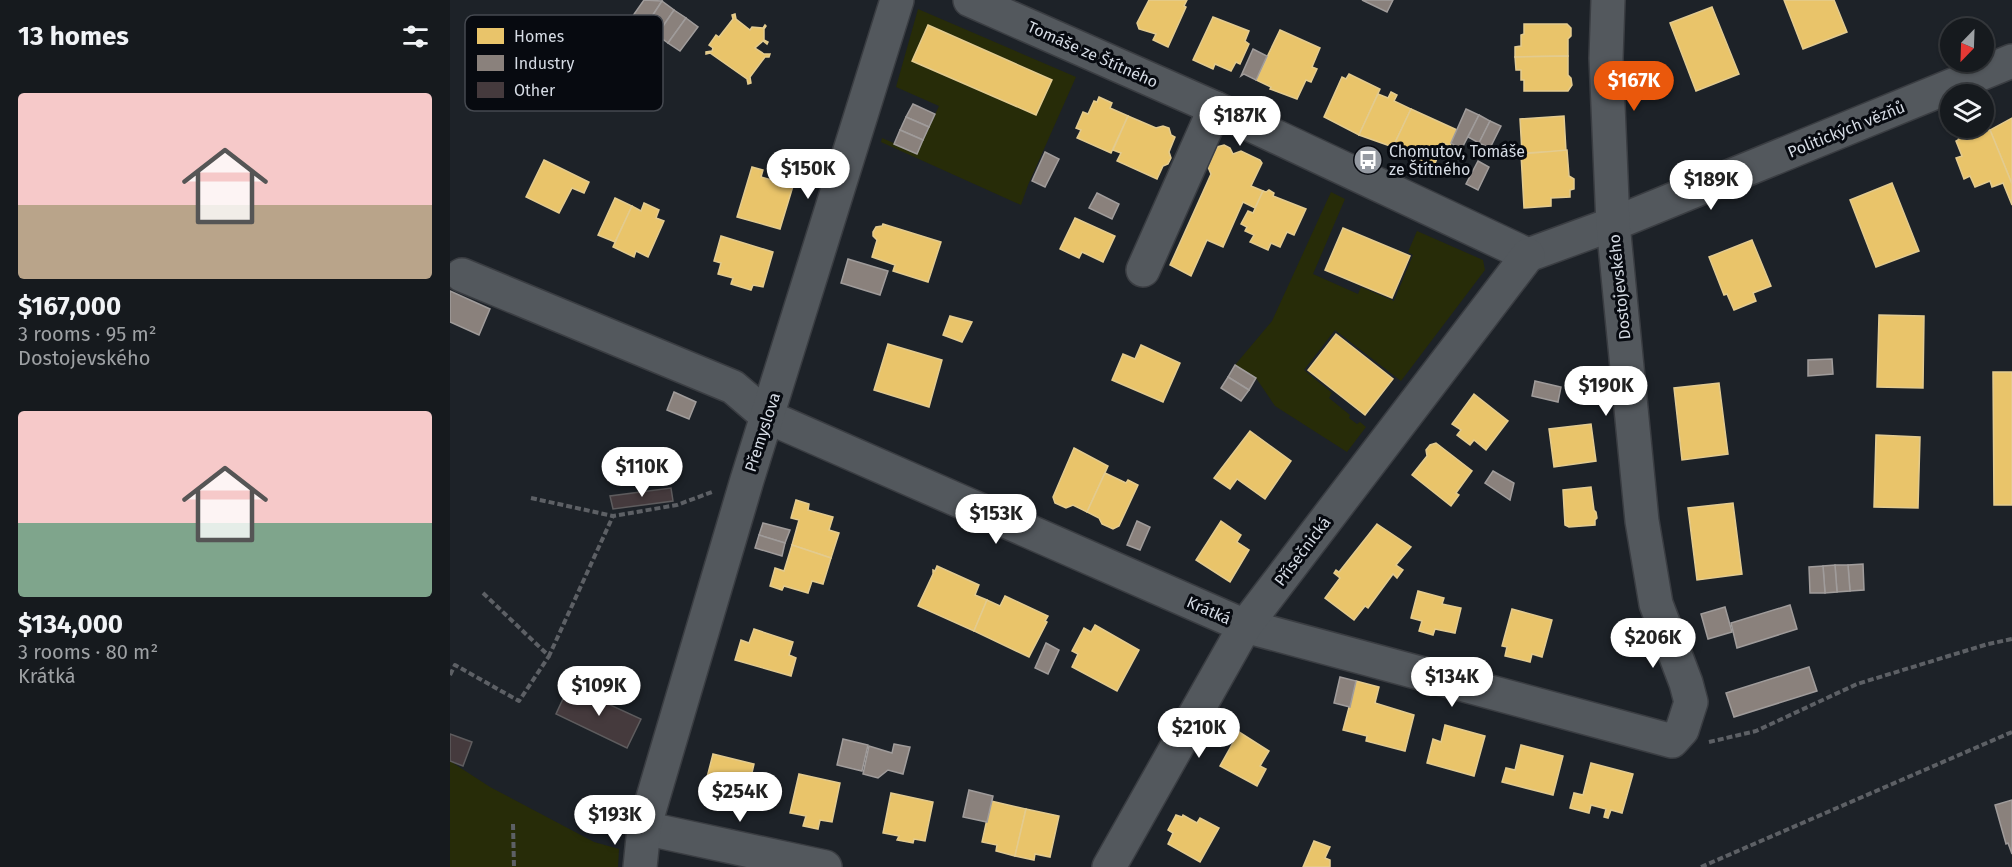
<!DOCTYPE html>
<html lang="en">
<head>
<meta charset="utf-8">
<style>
  body { margin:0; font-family:"Fira Sans",sans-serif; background:#1f2327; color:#f1f3f6; height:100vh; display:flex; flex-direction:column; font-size:22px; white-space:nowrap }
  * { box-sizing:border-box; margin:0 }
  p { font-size:20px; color:#9ea1a4 }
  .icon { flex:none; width:33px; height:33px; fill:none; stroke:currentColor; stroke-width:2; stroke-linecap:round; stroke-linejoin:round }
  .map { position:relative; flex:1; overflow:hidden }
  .side { display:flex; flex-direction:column; background:#161a1e; width:450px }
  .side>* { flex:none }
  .needle { width:39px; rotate:203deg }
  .controls { position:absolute; left:1490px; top:18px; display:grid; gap:12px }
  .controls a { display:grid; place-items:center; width:54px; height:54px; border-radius:50%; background:#161a1e; box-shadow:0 2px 4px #0004,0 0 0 2px #35383c; font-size:30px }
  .price { position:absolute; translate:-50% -51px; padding:0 14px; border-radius:21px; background:#fff; color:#222; font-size:20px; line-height:39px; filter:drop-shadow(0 2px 3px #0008) }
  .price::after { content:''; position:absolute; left:50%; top:36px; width:18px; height:14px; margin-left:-9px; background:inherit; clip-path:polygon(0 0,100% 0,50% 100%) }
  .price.active { background:#ea580c; color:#fff }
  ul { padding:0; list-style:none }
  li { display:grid; align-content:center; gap:12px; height:318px; padding:0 18px }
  li span { display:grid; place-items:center; height:186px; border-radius:6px; color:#555 }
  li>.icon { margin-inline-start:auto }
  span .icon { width:108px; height:108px; fill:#fffc; stroke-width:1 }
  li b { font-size:26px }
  h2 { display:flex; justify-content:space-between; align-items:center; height:72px; padding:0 18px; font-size:26px }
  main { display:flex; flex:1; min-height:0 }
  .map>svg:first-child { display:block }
  .green { fill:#272c08 }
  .homes { fill:#e9c46a; stroke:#e3cb8f; stroke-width:1.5 }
  .industry { fill:#8a817c; stroke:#a09c9b; stroke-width:1.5 }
  .building { fill:#453a3d; stroke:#5e5c5e; stroke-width:1.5 }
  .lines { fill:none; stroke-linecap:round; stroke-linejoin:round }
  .minor-casing { stroke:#3a3d42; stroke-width:36 }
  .path { stroke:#5d6065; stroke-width:4; stroke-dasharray:6 3; stroke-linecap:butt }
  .minor { stroke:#53585d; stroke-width:33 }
  .labels { text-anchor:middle; stroke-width:6; stroke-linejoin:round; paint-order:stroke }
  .street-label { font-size:16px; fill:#d5dbe4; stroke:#070a10 }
  .poi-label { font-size:16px; fill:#d5dbe4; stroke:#070a10; text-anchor:start }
  .key { fill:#070a10; stroke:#454950; stroke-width:1.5 }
  .key-label { font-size:16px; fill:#d5dbe4 }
</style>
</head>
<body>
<main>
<section class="side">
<h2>13 homes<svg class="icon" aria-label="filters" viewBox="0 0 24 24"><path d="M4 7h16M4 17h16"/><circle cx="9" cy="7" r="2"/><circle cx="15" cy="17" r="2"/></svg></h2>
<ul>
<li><span style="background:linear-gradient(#f6c9c9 60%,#b9a48a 0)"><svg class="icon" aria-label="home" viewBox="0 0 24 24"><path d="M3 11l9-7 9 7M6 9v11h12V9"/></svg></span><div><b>$167,000</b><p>3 rooms · 95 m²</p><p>Dostojevského</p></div></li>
<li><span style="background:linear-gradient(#f6c9c9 60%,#7fa58c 0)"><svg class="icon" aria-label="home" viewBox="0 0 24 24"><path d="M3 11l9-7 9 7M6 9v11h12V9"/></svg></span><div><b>$134,000</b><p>3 rooms · 80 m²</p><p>Krátká</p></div></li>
</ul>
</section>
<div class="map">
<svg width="1562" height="867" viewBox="0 0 1562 867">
  <rect width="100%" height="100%" fill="#1d2228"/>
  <g class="green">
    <path d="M468,9l158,68 -48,108 -7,20 -140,-63 1,-4 35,15 22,-47 -43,-19z"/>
    <path d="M881,192l14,7 -32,75 45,20 3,-7 33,14 19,-46 -5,-3 9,-21 66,29 2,10 -84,111 -66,-51 -31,40 28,23 -3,5 21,17 -1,3 8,6 3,-2 6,5 -19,25 -72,-46 -19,-28 -21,-13 37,-44z"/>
    <path d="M0,761l40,26 104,55 25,7 -1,18h-168z"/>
  </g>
  <g class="homes">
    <path d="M699,0h38l-3,6 2,1 -18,40 -15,-7 3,-6 -17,-5 -2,-6z"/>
    <path d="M1334,0h50l13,32 -44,17z"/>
    <path d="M1262,7l27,67 -43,17 -26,-68z"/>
    <path d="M285,14l1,5 14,11 2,-3 11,1 2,-3 1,1 -2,3v11l4,2 -1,2 -4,-3 -8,7 9,6h6l-1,3h-4l-15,20 1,6 -3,1 -1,-5 -37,-26 -4,1v-2l6,-1 1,-3 -4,-3 7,-10 3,2 14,-18 -1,-4z"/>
    <path d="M763,17l36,14 -4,10 4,3 -9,20 -4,-2 -5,9 -16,-7 -2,5 -20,-9z"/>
    <path d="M1074,24h43l4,4v8l-3,3v17l-53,1v-10l6,-1v-11l3,-1z"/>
    <path d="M478,25l124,55 -16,35 -124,-54z"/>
    <path d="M830,30l40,18 -8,19 5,2 -6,13 -5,-2 -9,19 -27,-10 1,-2 -15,-7z"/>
    <path d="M1118,56v19l3,3 1,7 -4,6h-44v-11h-3v-10h-5l-1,-13z"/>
    <path d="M899,74l31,15 -21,46 -35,-18 18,-40 4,2z"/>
    <path d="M941,92l6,3 -3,6 17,8 -18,38 -34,-12 19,-41 10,4z"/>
    <path d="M649,97l13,6 -2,5 18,8 -17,37 -34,-15 4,-8 -5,-2 7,-16 5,2 6,-13 3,1z"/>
    <path d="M961,109l46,21 -7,16 -7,-3 -9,23 -7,1 -5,-2 -1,-5 -28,-13z"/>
    <path d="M678,116l28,12 7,-2 6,2 2,7 4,2 -6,15 2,6 -3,6 -5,2 -6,13 -40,-18 4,-8 -8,-3z"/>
    <path d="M1114,116l2,35 -44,2 -2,-34z"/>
    <path d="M1562,118v66l-22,-54z"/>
    <path d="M1540,130l22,54v21l-9,-22 -11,4 -2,-6 -15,6 -5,-11 -6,3 -8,-21 6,-2 -6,-15 2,-1 2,-5 7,-3 4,3 3,-2 1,3z"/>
    <path d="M774,145l6,3 3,6 8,-3 19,9 2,3 -11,23 12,5 -8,17 -12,-6 -20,45 -16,-7 -16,36 -21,-11 41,-91 -3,-7 9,-20z"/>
    <path d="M1117,150l2,26 5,3v10l-4,1v7l-19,1v8l-27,2 -3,-54z"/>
    <path d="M94,160l45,22 -5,11 -12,-5 -13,25 -33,-16z"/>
    <path d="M302,167l11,3 -2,7 32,9 -13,43 -43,-12z"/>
    <path d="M1442,183l27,68 -43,16 -26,-67z"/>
    <path d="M819,190l5,3 -1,3 33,13 -12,26 -7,-3 -7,15 -9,-4 -3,7 -18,-8 4,-7 -9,-4 2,-4 -6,-3 7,-13 5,2 10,-22 3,1z"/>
    <path d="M165,198l17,8 -17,36 -17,-7z"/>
    <path d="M194,203l15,7 -3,8 8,3 -16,36 -12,-6 -2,6 -21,-10 19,-41 9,5z"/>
    <path d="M625,218l40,18 -12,26 -21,-10 -3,6 -19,-9z"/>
    <path d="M433,224l58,18 -13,40 -35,-11 2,-6 -23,-8 5,-17 -4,-4v-4l3,-5 6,-1z"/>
    <path d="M893,228l67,28 -18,42 -67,-28z"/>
    <path d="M271,236l52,16 -10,35 -10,-2 -2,5 -20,-6 2,-6 -15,-4 3,-11 -7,-2z"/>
    <path d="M1302,240l19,46 -18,7 3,8 -22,9 -7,-16 -3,1 -15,-38z"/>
    <path d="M1429,315l45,1 -1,72 -46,-1z"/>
    <path d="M500,316l22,6 -10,20 -19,-7z"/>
    <path d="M886,334l57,45 -28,36 -57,-45z"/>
    <path d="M438,344l54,16 -13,47 -55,-17z"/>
    <path d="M691,345l39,18 -17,39 -51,-22 11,-26 12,5z"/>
    <path d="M1543,372h19v133h-18z"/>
    <path d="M1269,383l9,71 -46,6 -8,-72z"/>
    <path d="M1024,394l34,27 -22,29 -12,-10 -4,5 -13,-10 4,-5 -9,-6z"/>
    <path d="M1141,424l5,37 -42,6 -5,-38z"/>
    <path d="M800,431l41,30 -26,38 -28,-20 -7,10 -16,-11z"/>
    <path d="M1426,435l44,2 -2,71 -44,-1z"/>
    <path d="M986,443l36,28 -16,22 3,2 -8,11 -39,-31 15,-19 -1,-6 4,-5z"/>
    <path d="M624,448l34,18 -21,46 -14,-7 -7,3 -11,-5 -2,-6z"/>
    <path d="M655,473l21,10 2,-3 10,5 -19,41 -6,3 -11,-5 -3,-6 -12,-6z"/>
    <path d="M1141,487l3,23 2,2 1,6 -2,2v5l-26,2 -4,-2 -2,-35z"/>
    <path d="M346,500l13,4 -1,6 25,7 -4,13 10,3 -8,25 -39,-13 7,-25 -8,-2z"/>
    <path d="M1283,503l9,71 -45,6 -9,-72z"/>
    <path d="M771,521l20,14 -4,7 12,8 -19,32 -34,-22z"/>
    <path d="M927,524l34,23 -15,18 7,5 -6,8 -4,-4 -25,34 -3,-2 -11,14 -29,-22 15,-20 -6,-5 2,-3 3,2z"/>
    <path d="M342,545l39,13 -8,26 -11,-3 -4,12 -24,-7 -2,4 -12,-4 5,-18 9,3z"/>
    <path d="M487,566l42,19 -4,10 12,5 -13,31 -56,-25 15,-32v-4l2,1z"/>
    <path d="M968,591l26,7 -2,6 19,4 -6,25 -20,-4 -2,6 -14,-4 3,-10 -11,-3z"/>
    <path d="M555,596l43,20 -3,5 2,1 -18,35 -55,-26 13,-31 13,6z"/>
    <path d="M1062,609l40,11 -10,37 -10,-3 -2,8 -25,-6 2,-9 -5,-1z"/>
    <path d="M645,625l44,25 -22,41 -45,-24 6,-13 -6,-3 12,-23 7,4z"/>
    <path d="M304,629l39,13 -4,13 7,3 -5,18 -56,-16 6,-20 8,3z"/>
    <path d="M906,681l23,6 -4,16 39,12 -9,36 -39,-10 1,-5 -24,-6z"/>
    <path d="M995,725l40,11 -11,40 -47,-13 6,-24 8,3z"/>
    <path d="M789,732l30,19 -9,15 6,3 -9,17 -37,-20z"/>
    <path d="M1071,745l42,11 -10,39 -51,-13 4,-14 9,2z"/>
    <path d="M263,754l41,10 -9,39 -11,-2 -1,4 -15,-4 1,-4 -16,-4z"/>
    <path d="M1141,763l42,11 -11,39 -11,-3 -3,8 -4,-1 2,-8 -15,-4 -2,8 -19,-5 4,-15 9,2z"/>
    <path d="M349,774l41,9 -8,39 -12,-2 -2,9 -15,-3 3,-10 -16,-3z"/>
    <path d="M441,793l42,9 -8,39 -11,-2 -1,4 -16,-3 2,-4 -16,-3z"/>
    <path d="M541,801l35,8 -11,47 -19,-5 1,-6 -15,-3z"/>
    <path d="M576,809l33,7 -9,41 -15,-3 -1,6 -19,-4z"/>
    <path d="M726,815l6,2 1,-2 14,8 3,-5 19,10 -19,34 -32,-18 5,-11 -5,-3z"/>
    <path d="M864,841l16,6 -5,11 5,2v7h-27z"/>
  </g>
  <g class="industry">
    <path d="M194,0l18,1 -17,26 -13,-10z"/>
    <path d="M912,0h31l-6,12z"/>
    <path d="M212,1l12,9 -17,25 -12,-8z"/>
    <path d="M224,10l12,8 -18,25 -11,-8z"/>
    <path d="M236,18l12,9 -18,24 -12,-8z"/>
    <path d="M803,49l14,7 -11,24 -12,-6 -3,2z"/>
    <path d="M463,104l22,10 -6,13 -23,-10z"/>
    <path d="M1016,109l13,6 -19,37 -7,-4 1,-3 -3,-2z"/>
    <path d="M1029,115l11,6 -11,22 -11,-6z"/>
    <path d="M456,117l23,10 -6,13 -23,-10z"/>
    <path d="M1040,121l11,5 -11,22 -11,-5z"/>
    <path d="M450,130l23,10 -6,14 -23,-10z"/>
    <path d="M595,152l14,7 -14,28 -13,-6z"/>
    <path d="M1028,161l11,6 -11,23 -12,-6z"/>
    <path d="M647,193l22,11 -7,15 -23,-11z"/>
    <path d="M398,259l40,12 -8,24 -39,-12z"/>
    <path d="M0,291l40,18 -11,26 -29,-13z"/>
    <path d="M1382,359l1,15 -25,2v-16z"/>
    <path d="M785,365l21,13 -7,12 -21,-13z"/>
    <path d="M778,377l21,13 -8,11 -20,-13z"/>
    <path d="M1085,381l26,6 -3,15 -26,-6z"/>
    <path d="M224,392l22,10 -7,17 -22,-9z"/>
    <path d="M1043,471l21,12 -4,17 -25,-17z"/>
    <path d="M687,521l13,6 -10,23 -13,-5z"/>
    <path d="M313,523l27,7 -5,13 -26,-8z"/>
    <path d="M309,535l26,8 -3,13 -27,-8z"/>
    <path d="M1413,564l1,26 -14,1 -2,-26z"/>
    <path d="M1385,565h13l2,26 -13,1z"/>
    <path d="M1385,565l2,27 -12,1 -2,-27z"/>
    <path d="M1373,566l2,27h-15l-1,-26z"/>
    <path d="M1340,605l7,24 -60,19 -6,-25z"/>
    <path d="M1275,607l7,25 -24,7 -7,-25z"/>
    <path d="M596,643l13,7 -11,24 -13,-6z"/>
    <path d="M1359,667l8,24 -83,26 -8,-24z"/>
    <path d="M890,677l16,4 -6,26 -16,-4z"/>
    <path d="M393,739l25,6 -6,26 -25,-6z"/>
    <path d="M444,744l16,3 -7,27 -15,-4 -10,8 -15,-4 6,-28 23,7z"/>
    <path d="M519,790l24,6 -6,26 -24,-5z"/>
    <path d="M1562,800v54l-4,-11 -2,1 -11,-39z"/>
  </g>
  <g class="building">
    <path d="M221,488l2,13 -60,8 -3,-13z"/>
    <path d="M119,686l72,33 -14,29 -71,-34z"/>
    <path d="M0,734l22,8 -9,24 -13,-5z"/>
  </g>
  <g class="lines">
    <g class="minor-casing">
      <g id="minor">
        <path d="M520,0l245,108 313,147 85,-31 399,-163"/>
        <path d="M693,270l72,-162"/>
        <path d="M12,275l271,112 35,30 477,209 427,115 10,-11 9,-28 -5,-19 -30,-79 -14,-83 -29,-297 -7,-166 2,-58"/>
        <path d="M194,828l181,39"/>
        <path d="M190,867l4,-39 103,-348 150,-480"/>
        <path d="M659,867l136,-241 283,-371"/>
      </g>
    </g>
    <g class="path">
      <path d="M81,498l82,18 64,-11 35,-13"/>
      <path d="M33,593l66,63 64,-140"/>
      <path d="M0,675l5,-10 64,36 30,-45"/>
      <path d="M1259,742l47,-11 101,-47 131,-40 24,-5"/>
      <path d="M63,824l1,43"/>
      <path d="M1251,867l311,-135"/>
    </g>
    <use href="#minor" class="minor"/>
  </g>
  <defs>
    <g id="bus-disc" transform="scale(1.5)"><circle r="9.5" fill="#959aa2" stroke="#070a10"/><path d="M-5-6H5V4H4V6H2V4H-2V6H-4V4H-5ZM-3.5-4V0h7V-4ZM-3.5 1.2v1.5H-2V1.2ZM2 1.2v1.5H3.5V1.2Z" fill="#fff"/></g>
  </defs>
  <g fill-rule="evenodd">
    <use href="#bus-disc" x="918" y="160"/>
  </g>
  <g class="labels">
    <g class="street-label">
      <text transform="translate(643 54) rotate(24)" y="6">Tomáše ze Štítného</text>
      <text transform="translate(1396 129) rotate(-22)" y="6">Politických vězňů</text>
      <text transform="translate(1169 287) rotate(-96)" y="6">Dostojevského</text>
      <text transform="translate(312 432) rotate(-72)" y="6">Přemyslova</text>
      <text transform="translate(852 551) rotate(-53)" y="6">Přísečnická</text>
      <text transform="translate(759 610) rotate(24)" y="6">Krátká</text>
    </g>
    <g class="poi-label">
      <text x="939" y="157">Chomutov, Tomáše<tspan x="939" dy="18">ze Štítného</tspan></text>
    </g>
  </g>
  <rect x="15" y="15" width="198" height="96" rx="9" class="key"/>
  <rect x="27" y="28" width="27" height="16" fill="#e9c46a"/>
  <rect x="27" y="55" width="27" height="16" fill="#8a817c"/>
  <rect x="27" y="82" width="27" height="16" fill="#453a3d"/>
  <g class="key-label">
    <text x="64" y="42">Homes</text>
    <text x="64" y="69">Industry</text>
    <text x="64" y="96">Other</text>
  </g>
</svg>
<div class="controls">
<a><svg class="needle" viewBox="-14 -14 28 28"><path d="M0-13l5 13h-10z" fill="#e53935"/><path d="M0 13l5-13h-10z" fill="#9ea1a4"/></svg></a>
<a><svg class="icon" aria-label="layers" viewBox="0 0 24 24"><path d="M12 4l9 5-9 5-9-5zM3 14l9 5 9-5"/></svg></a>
</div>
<b class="price active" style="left:1184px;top:112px">$167K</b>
<b class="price" style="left:790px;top:147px">$187K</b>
<b class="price" style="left:358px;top:200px">$150K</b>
<b class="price" style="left:1261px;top:211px">$189K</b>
<b class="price" style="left:1156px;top:417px">$190K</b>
<b class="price" style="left:192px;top:498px">$110K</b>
<b class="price" style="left:546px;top:545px">$153K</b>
<b class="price" style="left:1203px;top:669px">$206K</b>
<b class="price" style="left:1002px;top:708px">$134K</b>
<b class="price" style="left:149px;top:717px">$109K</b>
<b class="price" style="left:749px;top:759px">$210K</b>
<b class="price" style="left:290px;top:823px">$254K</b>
<b class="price" style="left:165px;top:846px">$193K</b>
</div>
</main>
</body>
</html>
